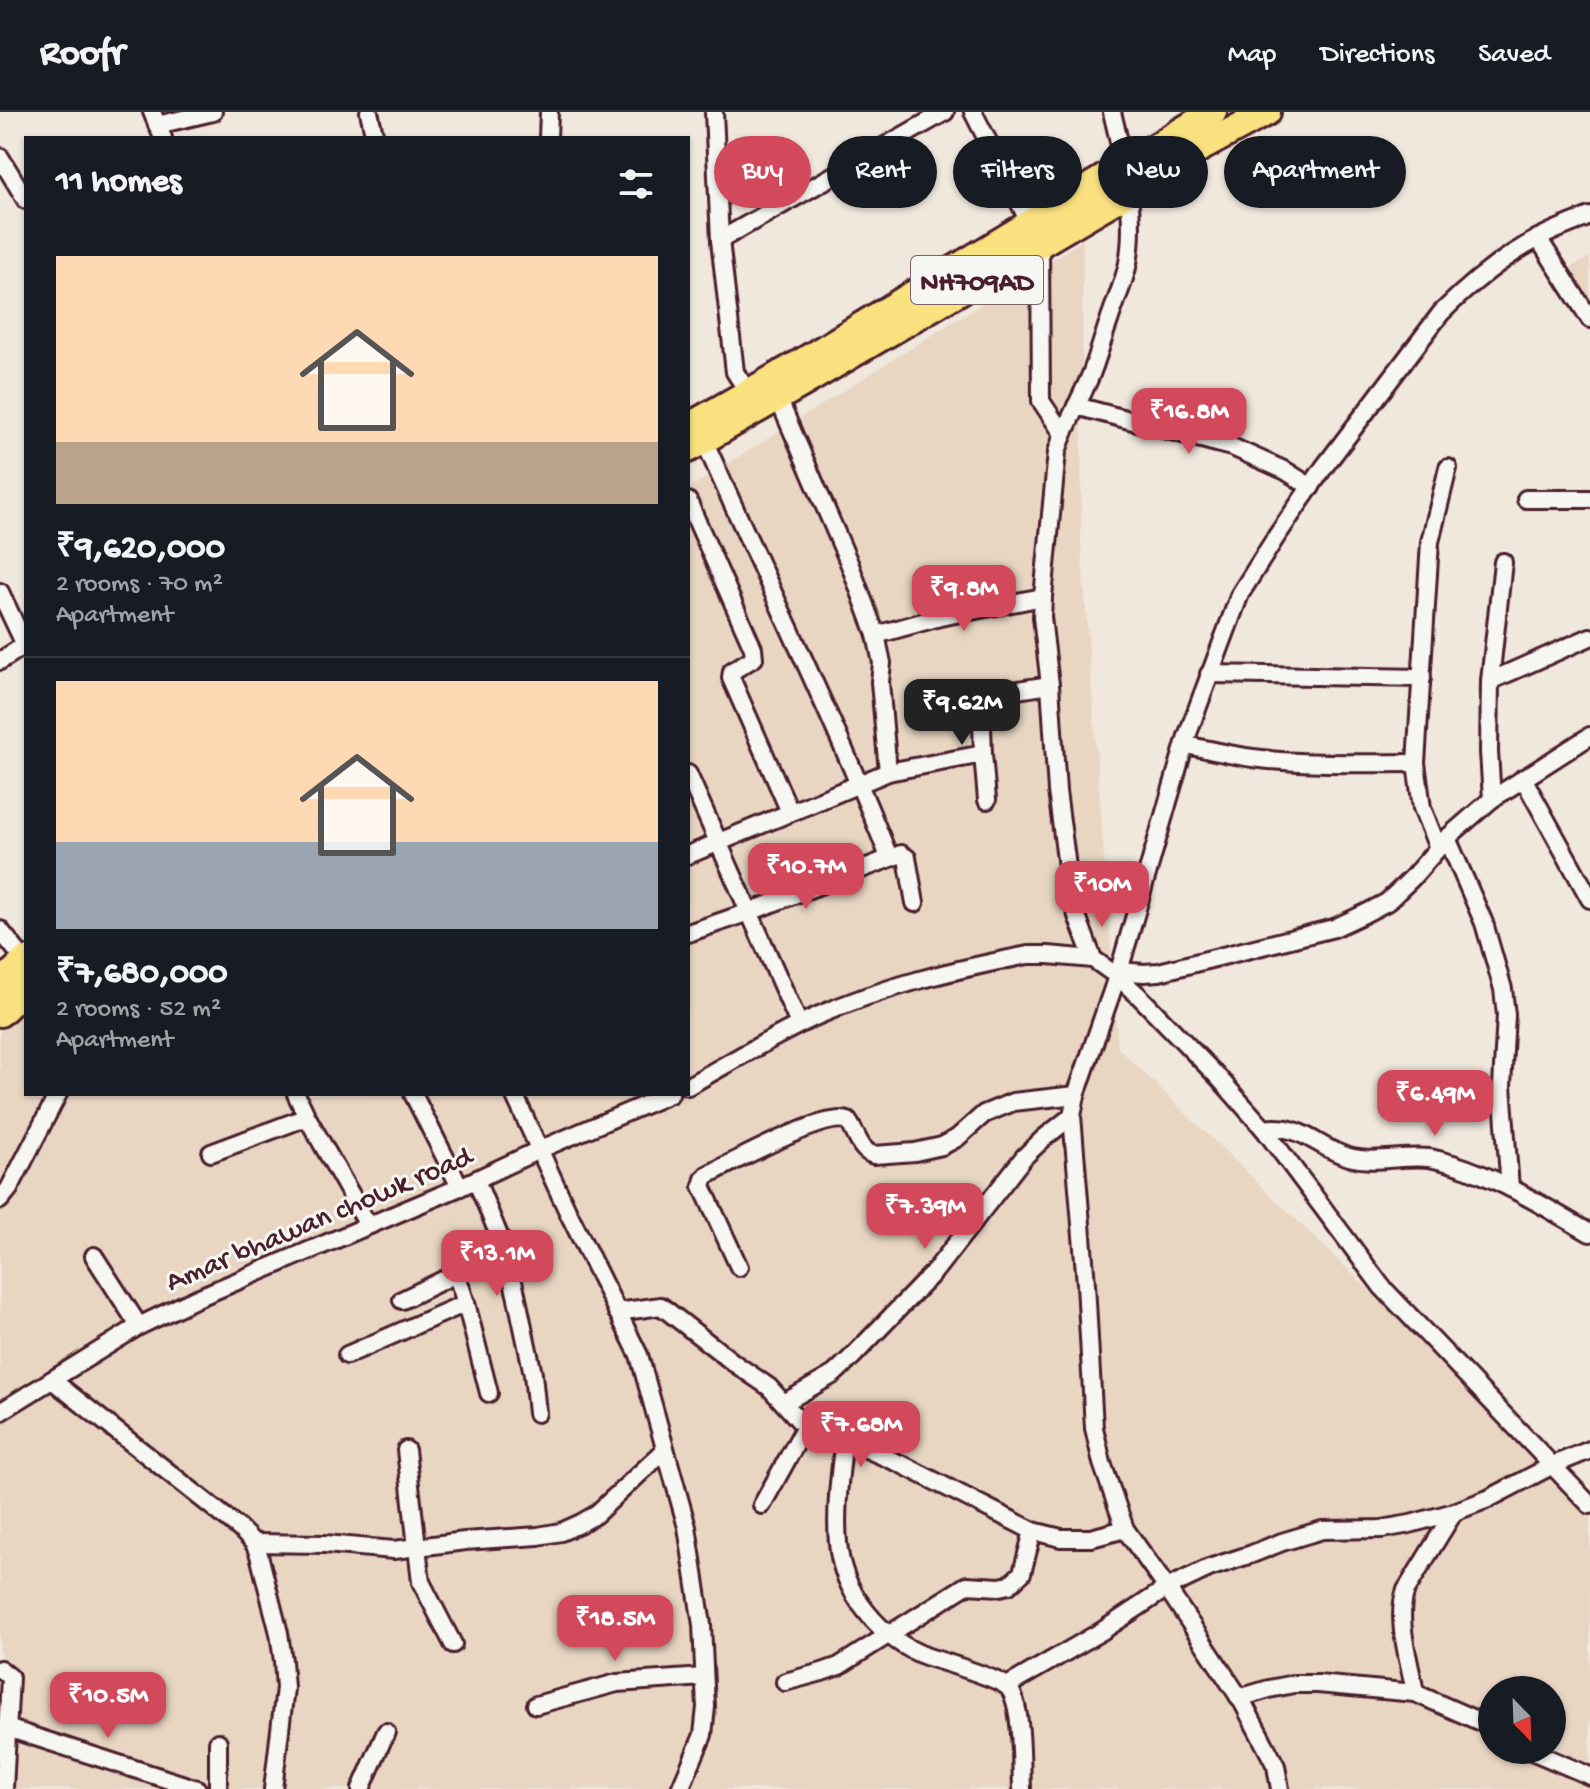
<!DOCTYPE html>
<html lang="en">
<head>
<meta charset="utf-8">
<style>
  body { margin:0; font-family:"Gochi Hand",sans-serif; background:#242831; color:#f1f3f6; height:100vh; display:flex; flex-direction:column; font-size:30px; white-space:nowrap }
  * { box-sizing:border-box; margin:0 }
  p { font-size:26px; color:#9ea1a6 }
  .icon { flex:none; width:44px; height:44px; fill:none; stroke:currentColor; stroke-width:2; stroke-linecap:round; stroke-linejoin:round }
  .map { position:relative; flex:1; overflow:hidden }
  .drawer { position:absolute; left:24px; top:24px; width:666px; height:960px; display:flex; flex-direction:column; background:#171b24; border-radius:0px; box-shadow:0 2px 6px #0004 }
  .drawer>* { flex:none }
  .guide { position:absolute; left:714px; top:24px; width:756px; height:72px; display:flex; gap:16px }
  .needle { width:52px; rotate:157deg }
  .fabs { position:absolute; left:1478px; top:1564px; display:grid; gap:16px }
  .fabs a { display:grid; place-items:center; width:88px; height:88px; border-radius:50%; background:#171b24; box-shadow:0 2px 6px #0004; font-size:40px }
  .price { position:absolute; translate:-50% -68px; padding:0 18px; border-radius:16px; background:#d1495b; color:#fff; font-size:26px; line-height:52px; filter:drop-shadow(0 2px 4px #0008) }
  .price::after { content:''; position:absolute; left:50%; top:48px; width:24px; height:18px; margin-left:-12px; background:inherit; clip-path:polygon(0 0,100% 0,50% 100%) }
  .price.on { background:#222; color:#fff }
  ul { padding:0; list-style:none }
  li { display:grid; align-content:center; gap:16px; height:424px; padding:0 32px }
  li+li { border-top:2px solid #363941 }
  li span { display:grid; place-items:center; height:248px; border-radius:0px; color:#555 }
  li>.icon { margin-inline-start:auto }
  span .icon { width:144px; height:144px; fill:#fffc; stroke-width:1 }
  li b { font-size:34px }
  h2 { display:flex; justify-content:space-between; align-items:center; height:96px; padding:0 32px; font-size:34px }
  .pill { padding:0 28px; border-radius:36px; background:#171b24; box-shadow:0 2px 6px #0004; font-size:28px; line-height:72px }
  .pill.on { background:#d1495b; color:#fff }
  header { display:flex; align-items:center; gap:48px; box-sizing:border-box; height:112px; padding:0 40px; background:#171b24; border-bottom:2px solid #363941 }
  header strong { font-size:38px }
  nav { display:flex; gap:44px; margin-inline-start:auto; font-size:28px }
  .map>svg:first-child { display:block }
  .built { fill:#e8d6c3; fill-rule:evenodd }
  .lines { fill:none; stroke-linecap:round; stroke-linejoin:round }
  .minor-casing { stroke:#4a1f2b; stroke-width:22 }
  .trunk-casing { stroke:#4a1f2b; stroke-width:32 }
  .minor { stroke:#f6f6f2; stroke-width:16 }
  .trunk { stroke:#fae180; stroke-width:26 }
  .labels { text-anchor:middle; stroke-width:6; stroke-linejoin:round; paint-order:stroke }
  .shield { fill:#f6f6f2; stroke:#7e6067; stroke-width:2 }
  .shield-label { font-size:28px; font-weight:bold; fill:#4a1f2b }
  .street-label { font-size:30px; fill:#4a1f2b; stroke:#f6f6f2 }
</style>
</head>
<body>
<header>
<strong>Roofr</strong>
<nav><a>Map</a><a>Directions</a><a>Saved</a></nav>
</header>
<div class="map">
<svg width="1590" height="1677" viewBox="0 0 1590 1677">
  <rect width="100%" height="100%" fill="#f0e7dd"/>
  <filter id="ink" filterUnits="userSpaceOnUse"><feTurbulence type="fractalNoise" baseFrequency=".0125" numOctaves="2"/><feDisplacementMap in="SourceGraphic" scale="16" xChannelSelector="R" yChannelSelector="G"/><feConvolveMatrix kernelMatrix="1 2 1 2 8 2 1 2 1" color-interpolation-filters="sRGB"/></filter>
  <g filter="url(#ink)">
    <g class="built">
      <path d="M1083,128l-2,302 37,506 472,455v286h-1587l7,-112 -10,-8v-661l26,-25v111h662v-605zM1492,1578h60v60h-60z"/>
      <path d="M1590,145v47l-27,-32z"/>
    </g>
    <g class="lines">
      <g class="minor-casing">
        <g id="minor">
          <path d="M152,0l11,26"/>
          <path d="M369,0l6,26"/>
          <path d="M714,0l6,128 15,132 18,28"/>
          <path d="M973,0l67,131 1,158 22,33"/>
          <path d="M1112,0c12,49 25,101 16,151 -4,20 -13,39 -19,58 -7,19 -12,40 -20,58 -11,25 -24,47 -32,73l-14,145 -1,20 8,68 7,106 12,91 8,34 16,43 24,17 22,20 79,81 46,52 118,158 208,218"/>
          <path d="M157,13l56,-13"/>
          <path d="M548,26l1,-26"/>
          <path d="M0,45l26,43"/>
          <path d="M1538,126l52,81"/>
          <path d="M720,128l225,-128"/>
          <path d="M778,286l72,167 26,70 6,28 -2,19 8,90"/>
          <path d="M1076,294l156,41 54,24 25,16"/>
          <path d="M704,328c61,139 129,276 185,417"/>
          <path d="M1526,387h64"/>
          <path d="M688,389l65,147 1,10 -22,13 -1,7 59,134"/>
          <path d="M0,480l26,55"/>
          <path d="M876,523l64,-18 103,-20"/>
          <path d="M0,549l25,-16"/>
          <path d="M1209,562l213,4"/>
          <path d="M1490,569l100,-44"/>
          <path d="M1185,633c22,4 45,10 68,13 54,7 109,5 163,5"/>
          <path d="M688,662l111,250"/>
          <path d="M1523,666l67,121"/>
          <path d="M1492,687l-3,-47 1,-71 13,-119"/>
          <path d="M987,688l-4,-46 -2,-56 5,-3 64,-10"/>
          <path d="M1447,726l37,85 19,66 3,26 -4,71 8,102"/>
          <path d="M1438,736l-16,-40 -6,-45 14,-221 18,-74"/>
          <path d="M688,743l200,-83 95,-18"/>
          <path d="M0,818l25,31"/>
          <path d="M688,821l61,-21 152,-58 6,4 8,45"/>
          <path d="M1119,859l25,2 15,-1 175,-44 30,-14 23,-12 24,-23 36,-41 45,-39 98,-63"/>
          <path d="M688,974c43,-24 85,-50 129,-70 67,-30 140,-47 211,-61h20l45,4"/>
          <path d="M296,982l11,23 61,108"/>
          <path d="M413,982l47,93"/>
          <path d="M514,982l54,118 71,143 48,172 15,98 4,82 -3,28 -23,54"/>
          <path d="M1264,1017c39,-6 52,19 85,28 26,7 54,-2 80,1 8,1 16,4 24,6 49,15 93,44 137,69"/>
          <path d="M211,1041l96,-36"/>
          <path d="M476,1068l29,70 11,44 17,80 4,39"/>
          <path d="M0,1088l9,-11 49,-95"/>
          <path d="M94,1144l45,70"/>
          <path d="M739,1155l-37,-81 2,-7 3,-4c25,-12 119,-64 141,-54 9,12 11,30 26,34l41,-3 27,-6 15,-8 27,-24 29,-12 63,-7"/>
          <path d="M456,1161l10,30 23,90"/>
          <path d="M402,1188l103,-50"/>
          <path d="M617,1200l44,-6 73,57 35,24 36,40 29,8 69,30 130,66 28,7h30l34,-9"/>
          <path d="M347,1243l119,-52"/>
          <path d="M52,1268l187,148 15,15 5,12 20,78 4,28 2,27 -12,101"/>
          <path d="M784,1291l50,-29 18,-17 82,-85 90,-115 20,-19 28,-22"/>
          <path d="M0,1300l139,-86 58,-28 263,-111 81,-38 129,-55"/>
          <path d="M844,1327c-4,34 -9,70 -6,104 4,50 43,97 90,114 16,5 70,21 80,30 15,16 13,80 14,102"/>
          <path d="M406,1338l15,132 32,62"/>
          <path d="M762,1393l43,-78"/>
          <path d="M254,1431l71,1 69,6 71,-9 73,-5 23,-4 20,-9 14,-8 70,-65"/>
          <path d="M0,1557l10,8 -6,112"/>
          <path d="M785,1570l37,-10 17,-6 128,-81 33,2 9,-2 13,-12 11,-42"/>
          <path d="M1007,1574l95,-55 65,-43 42,-20 43,-14 30,-12 40,-12 60,-1 28,-5 44,-12 34,-13 65,-34 37,-15"/>
          <path d="M1415,1581c-5,-31 -20,-73 -9,-103l48,-78"/>
          <path d="M1239,1586l30,-9 25,-5h24l97,9 77,34"/>
          <path d="M536,1593l81,-22 87,-6"/>
          <path d="M7,1616l190,61"/>
          <path d="M1529,1638l61,26"/>
          <path d="M218,1677v-47"/>
          <path d="M361,1677l25,-57"/>
          <path d="M1280,1677l-4,-23 -33,-63 -76,-115 -42,-59 -23,-66 -8,-35 -8,-144 -14,-168 4,-21 43,-124 68,-235 53,-142 36,-57 48,-70 117,-154c28,-28 61,-55 96,-74 16,-9 36,-16 53,-23"/>
        </g>
      </g>
      <g class="trunk-casing">
        <g id="trunk">
          <path d="M688,315l109,-62 416,-253"/>
          <path d="M688,337l117,-67 323,-190 67,-41 72,-39"/>
          <path d="M0,873l26,-25"/>
          <path d="M0,901l26,-25"/>
        </g>
      </g>
      <use href="#minor" class="minor"/>
      <use href="#trunk" class="trunk"/>
    </g>
  </g>
  <g class="labels">
    <rect class="shield" x="911" y="144" width="132" height="48" rx="6"/>
    <g class="shield-label">
      <text x="977" y="178">NH709AD</text>
    </g>
    <g class="street-label">
      <text transform="translate(318 1105) rotate(-23)" y="10">Amar bhawan chowk road</text>
    </g>
  </g>
</svg>
<div class="fabs">
<a><svg class="needle" viewBox="-14 -14 28 28"><path d="M0-13l5 13h-10z" fill="#e53935"/><path d="M0 13l5-13h-10z" fill="#9ea1a6"/></svg></a>
</div>
<b class="price" style="left:1189px;top:344px">₹16.8M</b>
<b class="price" style="left:964px;top:521px">₹9.8M</b>
<b class="price on" style="left:962px;top:635px">₹9.62M</b>
<b class="price" style="left:806px;top:799px">₹10.7M</b>
<b class="price" style="left:1102px;top:817px">₹10M</b>
<b class="price" style="left:1435px;top:1026px">₹6.49M</b>
<b class="price" style="left:925px;top:1139px">₹7.39M</b>
<b class="price" style="left:497px;top:1186px">₹13.1M</b>
<b class="price" style="left:861px;top:1357px">₹7.68M</b>
<b class="price" style="left:615px;top:1551px">₹18.5M</b>
<b class="price" style="left:108px;top:1628px">₹10.5M</b>
<div class="guide">
<a class="pill on">Buy</a>
<a class="pill">Rent</a>
<a class="pill">Filters</a>
<a class="pill">New</a>
<a class="pill">Apartment</a>
</div>
<section class="drawer">
<h2>11 homes<svg class="icon" aria-label="filters" viewBox="0 0 24 24"><path d="M4 7h16M4 17h16"/><circle cx="9" cy="7" r="2"/><circle cx="15" cy="17" r="2"/></svg></h2>
<ul>
<li><span style="background:linear-gradient(#ffd9b3 75%,#b9a48a 0)"><svg class="icon" aria-label="home" viewBox="0 0 24 24"><path d="M3 11l9-7 9 7M6 9v11h12V9"/></svg></span><div><b>₹9,620,000</b><p>2 rooms · 70 m²</p><p>Apartment</p></div></li>
<li><span style="background:linear-gradient(#ffd9b3 65%,#9aa5b1 0)"><svg class="icon" aria-label="home" viewBox="0 0 24 24"><path d="M3 11l9-7 9 7M6 9v11h12V9"/></svg></span><div><b>₹7,680,000</b><p>2 rooms · 52 m²</p><p>Apartment</p></div></li>
</ul>
</section>
</div>
</body>
</html>
